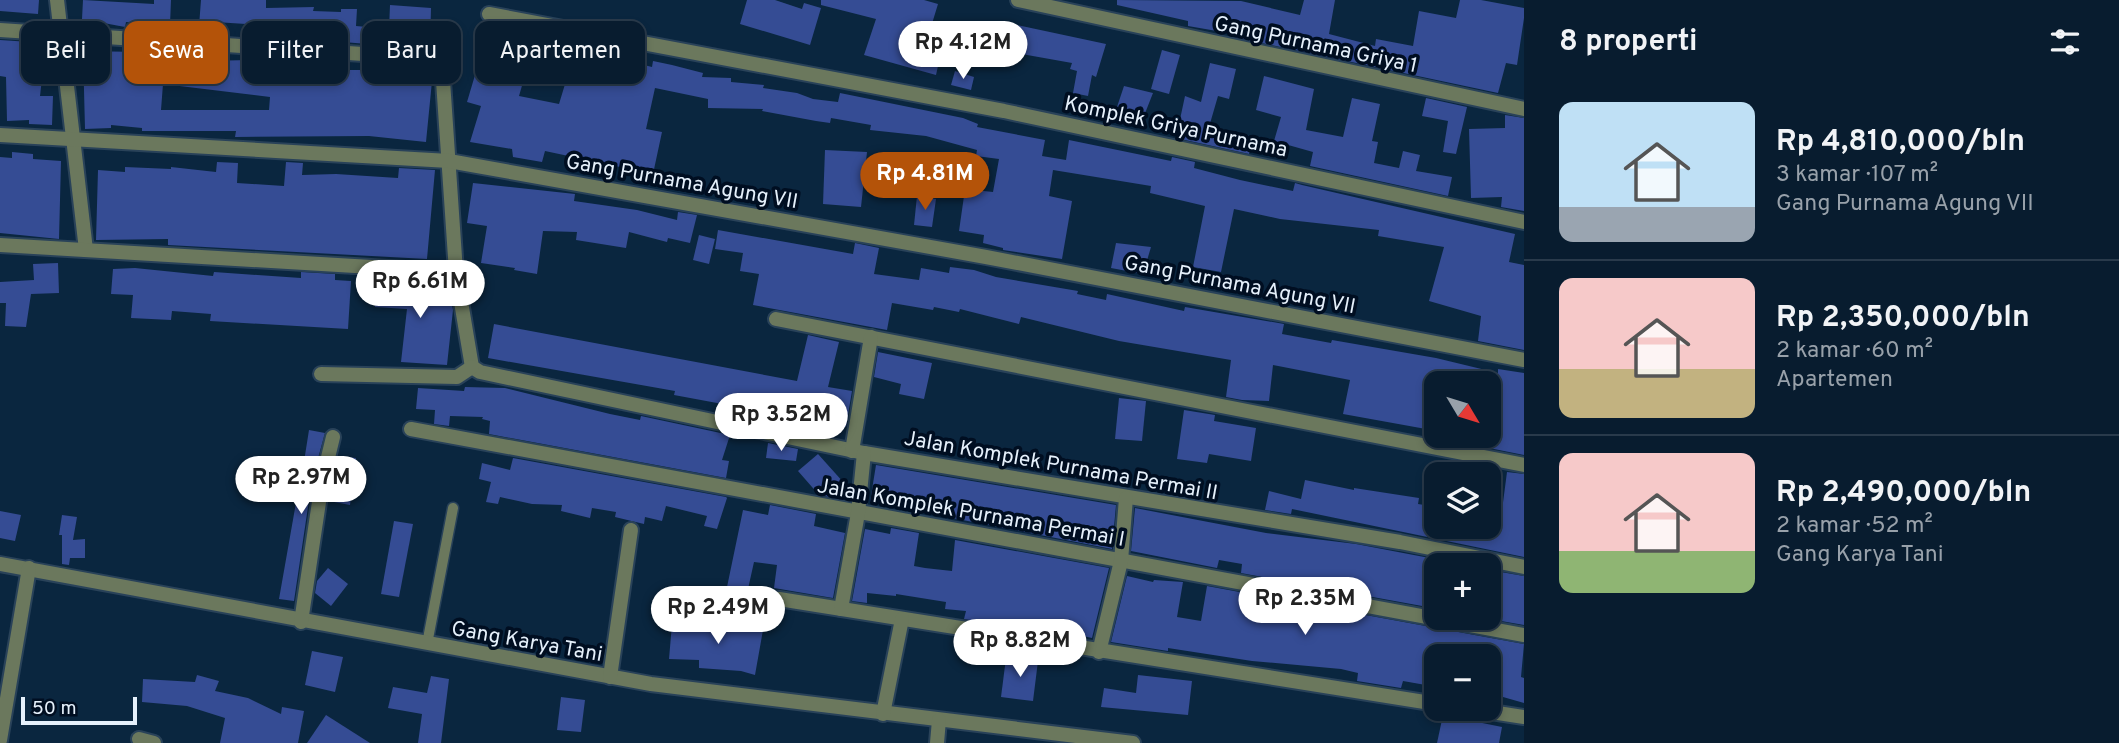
<!DOCTYPE html>
<html lang="id">
<head>
<meta charset="utf-8">
<style>
  body { margin:0; font-family:Overpass,sans-serif; background:#112537; color:#f1f3f6; height:100vh; display:flex; flex-direction:column; font-size:26px; white-space:nowrap }
  * { box-sizing:border-box; margin:0 }
  p { font-size:23px; color:#98a1aa }
  .icon { flex:none; width:38px; height:38px; fill:none; stroke:currentColor; stroke-width:2; stroke-linecap:round; stroke-linejoin:round }
  .map { position:relative; flex:1; overflow:hidden }
  .sheet { display:flex; flex-direction:column; background:#081c2f; width:595px }
  .sheet>* { flex:none }
  .banner { position:absolute; left:21px; top:21px; width:665px; height:63px; display:flex; gap:14px }
  .needle { width:46px; rotate:128deg }
  .controls { position:absolute; left:1424px; top:371px; display:grid; gap:14px }
  .controls a { display:grid; place-items:center; width:77px; height:77px; border-radius:14px; background:#081c2f; box-shadow:0 4px 10px #0003,0 0 0 2px #293a4b; font-size:35px }
  .scale { position:absolute; left:21px; bottom:18px; width:116px; box-sizing:border-box; padding-left:7px; border:4px solid #e5f0fb; border-top:0; font-size:19px; line-height:24px; white-space:nowrap; color:#e5f0fb; -webkit-text-stroke:5px #000e21; paint-order:stroke }
  .price { position:absolute; translate:-50% -60px; padding:0 16px; border-radius:24px; background:#fff; color:#222; font-size:23px; line-height:46px; filter:drop-shadow(0 2px 4px #0008) }
  .price::after { content:''; position:absolute; left:50%; top:42px; width:21px; height:16px; margin-left:-10px; background:inherit; clip-path:polygon(0 0,100% 0,50% 100%) }
  .price.active { background:#b45309; color:#fff }
  ul { padding:0; list-style:none }
  li { display:flex; align-items:center; gap:21px; height:175px; padding:0 35px }
  li+li { border-top:2px solid #293a4b }
  li span { display:grid; place-items:center; flex:none; width:196px; height:140px; border-radius:14px; color:#555 }
  li>.icon { margin-inline-start:auto }
  span .icon { width:84px; height:84px; fill:#fffc; stroke-width:1 }
  li b { font-size:30px }
  h2 { display:flex; justify-content:space-between; align-items:center; height:84px; padding:0 35px; font-size:30px }
  .pill { padding:0 24px; border-radius:14px; background:#081c2f; box-shadow:0 4px 10px #0003,0 0 0 2px #293a4b; font-size:24px; line-height:63px }
  .pill.active { background:#b45309; color:#fff }
  main { display:flex; flex:1; min-height:0 }
  .map>svg:first-child { display:block }
  .building { fill:#354c94; fill-rule:evenodd }
  .lines { fill:none; stroke-linecap:round; stroke-linejoin:round }
  .service-casing { stroke:#294259; stroke-width:13 }
  .minor-casing { stroke:#294259; stroke-width:18 }
  .service { stroke:#6b785d; stroke-width:10 }
  .minor { stroke:#6b785d; stroke-width:14 }
  .labels { text-anchor:middle; stroke-width:7; stroke-linejoin:round; paint-order:stroke }
  .street-label { font-size:21px; fill:#e5f0fb; stroke:#000e21 }
</style>
</head>
<body>
<main>
<div class="map">
<svg width="1524" height="743" viewBox="0 0 1524 743">
  <rect width="100%" height="100%" fill="#0a263f"/>
  <g class="building">
    <path d="M0,0h39l-1,14 -38,-3z"/>
    <path d="M83,0l71,4v-4h17l-1,25 -44,-3 -1,5 -43,-8z"/>
    <path d="M201,0h65v8l48,-1 -1,4 28,1v-3h16l-1,17 33,3 1,-24 41,3 -1,41 -112,-9 1,-5h-49v-3l-24,-2v-6l-31,-2 -1,5 -15,-1z"/>
    <path d="M747,0h28l27,9 2,-6 17,5 -11,37 -70,-21z"/>
    <path d="M821,0h103l14,4 -11,36 16,4 -7,31 -72,-20 12,-36 -55,-14z"/>
    <path d="M1117,0l124,1 59,14 4,-15h31l-6,34 46,12 1,-7 37,7 6,-35 37,7 4,-18h21l43,8v10l-7,47 -11,-2 -8,30 -265,-56 1,-3 -46,-8v-5l-71,-16z"/>
    <path d="M1017,25l89,19 -10,33 -4,-2 -4,21 -15,-3 4,-22 -7,-2 2,-6 -62,-11z"/>
    <path d="M511,33l46,12 64,7 -1,7 32,8 1,-6 19,4 31,8 -1,4 29,1v4l33,3 -1,3 34,5 16,6 25,3 2,-9 123,25 15,6 -1,3 68,13 -3,16 24,4 3,-20 102,21 1,-4 23,5 -1,6 46,12 53,11 2,-8 7,2 213,49 -6,28 15,3v85l-46,-9 3,-25 -52,-15 15,-54 -66,-11 1,-6 -99,-11 -46,-10 -13,63 -28,-5 12,-61 -55,-13 1,-7 -98,-16 -4,26 23,5 -10,58 -59,-9v-2l-20,-5 1,-8 -25,-4 6,-42 28,3 6,-33 -23,-3 1,-6 -51,-14 -56,-6 1,-5 -40,-7 -1,5 -14,-2 -54,-10 1,-2 -55,-1v-9l-53,-11 -9,41 16,3 -9,42 -108,-23 -3,11 -29,-5 -1,-8 -42,-7 11,-36 -14,-4 11,-37 25,6zM528,65l41,6 -10,33 -40,-8z"/>
    <path d="M0,40l46,3 -6,53h13l-1,29 -23,-1v-4l-22,1 -1,-44 -6,-1z"/>
    <path d="M141,49l36,3 -1,11 30,3v-5l43,-1 1,-4 21,2v5l31,2 1,-5 13,1 -1,5 27,1v3h31l1,-6 54,4 5,3 -7,71 -57,-6 -134,1 1,-6h-94v-3l-31,-3v3l-26,1 -2,-78 57,1zM163,84l107,13 -1,13h-108z"/>
    <path d="M1162,50l18,5 -11,39 -18,-5z"/>
    <path d="M1210,63l26,6 -7,30 -11,-3 -9,31 45,10 -5,17 -73,-16 9,-42 16,6z"/>
    <path d="M955,71l19,6 -3,13 -20,-5z"/>
    <path d="M1264,76l50,13 -8,41 37,7 9,-39 28,6 -8,37 6,1 -4,21 25,5 4,-17 17,4 -4,16 36,6 -4,19 -138,-30 3,-14 -39,-11 7,-24 -25,-7z"/>
    <path d="M1124,86l29,7 -13,33 -26,-10z"/>
    <path d="M1426,98l41,9 -11,47 -13,-2 5,-31 -26,-5z"/>
    <path d="M1505,115l19,3v93l-23,-4 1,-10 -31,1 -2,-69 36,-1z"/>
    <path d="M825,150l42,2 -6,55 -38,-3z"/>
    <path d="M12,152l21,2v5l28,2 -2,78 -59,-6v-76l12,1z"/>
    <path d="M217,162l21,1 -1,20 47,3 2,-24 17,1 -1,12 34,-1 62,4 1,-10 36,2 -8,89 -259,-14v-6l-72,1 2,-70 27,2v-5l46,2v-2l45,5z"/>
    <path d="M473,183l102,11 -1,7 63,9 40,10 1,-8 19,3 -7,28 -22,-5 -1,4 -38,-10 -3,16 -50,-8 1,-8 -34,-1 -6,43 -23,-4 1,-2 -34,-5 6,-37 -20,-3z"/>
    <path d="M917,196l19,3 -4,28 -18,-2z"/>
    <path d="M718,230l135,24 2,-11 24,5 -5,26 45,6 2,-12 28,5 1,-6 24,3 22,7 82,14 -1,3 29,6 1,-6 77,17 1,-4 99,17 -2,10 49,9 1,-3 104,18 62,15v-4l26,4v82l-35,-7v-37l3,1 4,-29h-59v48l-94,-17 7,-34 -77,-15 -4,36 -27,-1 -16,-3 5,-37 -112,-19 -98,-24 -2,7 -59,-15 -1,3 -25,-5 -1,3 -41,-7 -5,27 -134,-25 6,-31 -19,-3 3,-18 -28,-4z"/>
    <path d="M699,235l16,4 -6,25 -16,-4z"/>
    <path d="M1116,243l35,4 -8,27 -32,-6z"/>
    <path d="M58,263l1,30 -28,1 -5,33 -21,-1 1,-23h-6v-21l34,-2 -1,-16z"/>
    <path d="M135,268l78,8 1,-4 87,6v-6l34,2v6l16,1 -3,48 -138,-8 1,-7 -39,-3 -1,9 -40,-2 2,-23 -22,-1 2,-25z"/>
    <path d="M377,277l18,1 -1,10 55,1 4,21 -6,55 -46,-3 6,-53 -32,-2z"/>
    <path d="M494,324l303,57 11,-46 31,7 -11,45 24,4 -6,36 -172,-32 1,-4 -187,-33z"/>
    <path d="M878,352l54,11 -8,36 -25,-5 2,-10 -27,-7z"/>
    <path d="M465,387l40,1 105,26 30,6 1,-4 89,19 -8,25 7,1 -3,17 -237,-44 1,-13 -8,-2 1,-2 -33,-1 -1,10 -15,-2 1,-14 -19,-1 2,-21 46,3z"/>
    <path d="M1119,398l27,3 -4,40 -27,-2z"/>
    <path d="M1184,410l31,5 -1,6 42,7 -5,33 -42,-7 -2,9 -30,-4z"/>
    <path d="M309,430l16,3 -13,47 -18,121 -15,-2 18,-102 1,-30 5,1z"/>
    <path d="M768,443l30,6 -2,12 -30,-3z"/>
    <path d="M818,454l26,29 -15,14 -10,-2 -21,-24z"/>
    <path d="M338,456l18,2 -6,47 -21,-4z"/>
    <path d="M513,458l213,39 1,1 -10,31 -13,-3 3,-10 -41,-10 -4,15 -17,-4 -1,7 -29,-7 1,-5 -24,-4 -2,10 -29,-7 1,-6 -30,-1 -32,-7 -2,7 -12,-2 5,-20 -12,-3 3,-16 28,7z"/>
    <path d="M876,465l240,40 -4,44 -242,-47z"/>
    <path d="M1507,472l17,2v83l-232,-48 -1,5 -26,-4 4,-19 32,8 4,-19 49,10v-2l65,10 -1,6 19,3v20h52v-11l12,2z"/>
    <path d="M770,505l46,9 -2,12 31,7 -12,65 -59,-10 3,-23 -23,-3 -6,27 11,1 -1,16 -40,-2 2,-17h7l16,-77 25,5z"/>
    <path d="M1135,508l131,25 90,11 105,20 -24,1 -4,43 -192,-35 1,-9 -23,-4 -2,8 -86,-17z"/>
    <path d="M0,511l21,4 -6,26 -15,-3z"/>
    <path d="M62,515l15,2 -4,23 12,-1v19h-15l-1,7 -7,-1v-29h-3z"/>
    <path d="M394,521l19,3 -14,73 -18,-3z"/>
    <path d="M891,528l28,5 -5,33 11,2 27,3 3,-31 154,28 -17,70 -42,-9 -1,3 -85,-13 2,-8 -21,-2 1,-7 -50,-8v2l-29,-3v10l-15,-2 13,-72 25,5z"/>
    <path d="M328,568l20,16 -17,22 -16,-13 2,-12z"/>
    <path d="M1489,570l35,6v49l-40,-7h5z"/>
    <path d="M1127,576l26,6 1,-2 29,2 -6,35 24,4 6,-35 317,58 -3,33 3,1v25l-35,-10 3,-37h-22l1,-3 -31,-5 -3,3v36l-34,-6 -2,7 -44,-7 1,-8 -17,-4 -89,-8 -84,-13v3l-57,-9z"/>
    <path d="M710,620l53,10 -8,45 -14,-4 -42,-3v-8l-30,-1 3,-35 37,3z"/>
    <path d="M312,651l31,6 -8,35 -30,-7z"/>
    <path d="M1006,658l32,3 -5,40 -32,-4z"/>
    <path d="M197,675l22,6 -4,10 33,7 33,16 1,-7 22,4 -6,32h-78l5,-25 -38,-12 -45,-4 1,-23 52,3z"/>
    <path d="M1138,675l54,6 -4,34 -87,-8 3,-19 32,5z"/>
    <path d="M431,676l18,3 -8,64h-23l4,-29 -34,-6 5,-21 34,6z"/>
    <path d="M561,697l24,3 -4,32 -24,-2z"/>
    <path d="M326,715l44,28h-63z"/>
    <path d="M1443,715l59,12 -3,16h-62z"/>
  </g>
  <g class="lines">
    <g class="service-casing">
      <path id="service" d="M427,644l26,-136"/>
    </g>
    <g class="minor-casing">
      <g id="minor">
        <path d="M57,0l29,250"/>
        <path d="M1018,0l506,109"/>
        <path d="M489,14l515,97 520,111"/>
        <path d="M0,30l438,29 4,7 14,206 16,95"/>
        <path d="M0,135l449,26 537,96 538,103"/>
        <path d="M0,245l456,27"/>
        <path d="M776,319l748,146"/>
        <path d="M472,367l8,5 384,81 536,89 124,25"/>
        <path d="M321,374l136,3 15,-10"/>
        <path d="M411,429l1113,206"/>
        <path d="M852,451l19,-114"/>
        <path d="M0,564l651,120 482,59"/>
        <path d="M779,599l658,105"/>
        <path d="M841,609l17,-96 6,-60"/>
        <path d="M301,622l21,-140 11,-45"/>
        <path d="M1099,652l22,-91 5,-63"/>
        <path d="M610,677l21,-147"/>
        <path d="M1472,709l52,8"/>
        <path d="M883,714l19,-95"/>
        <path d="M139,739l15,4"/>
        <path d="M0,740l29,-172"/>
        <path d="M937,743l2,-23"/>
      </g>
    </g>
    <use href="#service" class="service"/>
    <use href="#minor" class="minor"/>
  </g>
  <g class="labels">
    <g class="street-label">
      <text transform="translate(1316 44) rotate(12)" y="7">Gang Purnama Griya 1</text>
      <text transform="translate(1176 126) rotate(12)" y="7">Komplek Griya Purnama</text>
      <text transform="translate(682 181) rotate(10)" y="7">Gang Purnama Agung VII</text>
      <text transform="translate(1240 284) rotate(11)" y="7">Gang Purnama Agung VII</text>
      <text transform="translate(1061 465) rotate(10)" y="7">Jalan Komplek Purnama Permai II</text>
      <text transform="translate(971 512) rotate(10)" y="7">Jalan Komplek Purnama Permai I</text>
      <text transform="translate(527 641) rotate(10)" y="7">Gang Karya Tani</text>
    </g>
  </g>
</svg>
<div class="controls">
<a><svg class="needle" viewBox="-14 -14 28 28"><path d="M0-13l5 13h-10z" fill="#e53935"/><path d="M0 13l5-13h-10z" fill="#98a1aa"/></svg></a>
<a><svg class="icon" aria-label="layers" viewBox="0 0 24 24"><path d="M12 4l9 5-9 5-9-5zM3 14l9 5 9-5"/></svg></a>
<a>+</a>
<a>−</a>
</div>
<div class="scale">50 m</div>
<b class="price" style="left:963px;top:81px">Rp 4.12M</b>
<b class="price active" style="left:925px;top:212px">Rp 4.81M</b>
<b class="price" style="left:420px;top:320px">Rp 6.61M</b>
<b class="price" style="left:781px;top:453px">Rp 3.52M</b>
<b class="price" style="left:301px;top:516px">Rp 2.97M</b>
<b class="price" style="left:1305px;top:637px">Rp 2.35M</b>
<b class="price" style="left:718px;top:646px">Rp 2.49M</b>
<b class="price" style="left:1020px;top:679px">Rp 8.82M</b>
<div class="banner">
<a class="pill">Beli</a>
<a class="pill active">Sewa</a>
<a class="pill">Filter</a>
<a class="pill">Baru</a>
<a class="pill">Apartemen</a>
</div>
</div>
<section class="sheet">
<h2>8 properti<svg class="icon" aria-label="filters" viewBox="0 0 24 24"><path d="M4 7h16M4 17h16"/><circle cx="9" cy="7" r="2"/><circle cx="15" cy="17" r="2"/></svg></h2>
<ul>
<li><span style="background:linear-gradient(#bfe0f5 75%,#9aa5b1 0)"><svg class="icon" aria-label="home" viewBox="0 0 24 24"><path d="M3 11l9-7 9 7M6 9v11h12V9"/></svg></span><div><b>Rp 4,810,000/bln</b><p>3 kamar · 107 m²</p><p>Gang Purnama Agung VII</p></div></li>
<li><span style="background:linear-gradient(#f6c9c9 65%,#c2b280 0)"><svg class="icon" aria-label="home" viewBox="0 0 24 24"><path d="M3 11l9-7 9 7M6 9v11h12V9"/></svg></span><div><b>Rp 2,350,000/bln</b><p>2 kamar · 60 m²</p><p>Apartemen</p></div></li>
<li><span style="background:linear-gradient(#f6c9c9 70%,#8fb573 0)"><svg class="icon" aria-label="home" viewBox="0 0 24 24"><path d="M3 11l9-7 9 7M6 9v11h12V9"/></svg></span><div><b>Rp 2,490,000/bln</b><p>2 kamar · 52 m²</p><p>Gang Karya Tani</p></div></li>
</ul>
</section>
</main>
</body>
</html>
